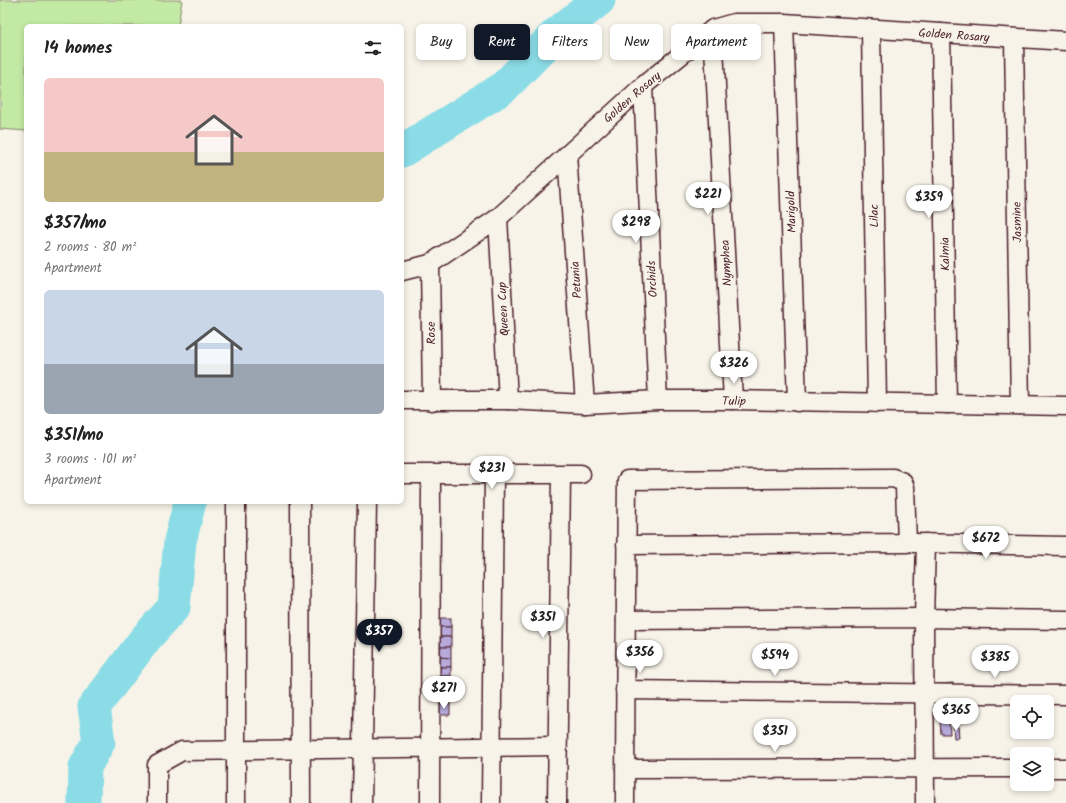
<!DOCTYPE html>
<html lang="en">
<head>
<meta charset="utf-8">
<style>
  body { margin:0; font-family:Kalam,sans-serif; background:#f6f6f6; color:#222; height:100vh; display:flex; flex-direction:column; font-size:15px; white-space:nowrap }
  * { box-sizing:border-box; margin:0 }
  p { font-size:13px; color:#767676 }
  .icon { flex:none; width:22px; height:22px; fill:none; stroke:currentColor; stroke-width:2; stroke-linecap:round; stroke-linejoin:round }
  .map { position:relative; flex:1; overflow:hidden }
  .sheet { position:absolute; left:24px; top:24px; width:380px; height:480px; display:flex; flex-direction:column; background:#fff; border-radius:6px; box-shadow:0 2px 6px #0003 }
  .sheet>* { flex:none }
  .banner { position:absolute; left:416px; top:24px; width:380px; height:36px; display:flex; gap:8px }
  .buttons { position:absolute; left:1010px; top:695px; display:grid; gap:8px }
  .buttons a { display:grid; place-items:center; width:44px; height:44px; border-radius:6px; background:#fff; box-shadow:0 2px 6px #0003; font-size:20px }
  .price { position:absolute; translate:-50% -34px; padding:0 9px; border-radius:14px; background:#fff; color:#222; font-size:13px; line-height:26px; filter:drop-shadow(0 1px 2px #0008) }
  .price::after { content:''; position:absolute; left:50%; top:24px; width:12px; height:9px; margin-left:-6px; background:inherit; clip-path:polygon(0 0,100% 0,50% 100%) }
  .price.current { background:#111827; color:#fff }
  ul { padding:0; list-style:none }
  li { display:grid; align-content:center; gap:8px; height:212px; padding:0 20px }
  li span { display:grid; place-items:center; height:124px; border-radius:6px; color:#555 }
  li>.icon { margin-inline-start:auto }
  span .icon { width:72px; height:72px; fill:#fffc; stroke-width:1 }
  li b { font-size:17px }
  h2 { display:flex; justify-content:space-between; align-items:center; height:48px; padding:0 20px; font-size:17px }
  .pill { padding:0 14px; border-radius:6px; background:#fff; box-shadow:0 2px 6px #0003; font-size:14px; line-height:36px }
  .pill.current { background:#111827; color:#fff }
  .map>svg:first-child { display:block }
  .green { fill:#c3eaa5; stroke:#868468 }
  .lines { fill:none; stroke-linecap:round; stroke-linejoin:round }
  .river { stroke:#8bdce6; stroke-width:33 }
  .building { fill:#b7aada; stroke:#4a1f2b }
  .street-casing { stroke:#4a1f2b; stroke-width:21 }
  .street { stroke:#f7f3e8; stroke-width:18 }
  .labels { text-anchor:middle; stroke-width:3.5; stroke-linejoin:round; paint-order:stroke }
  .street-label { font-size:12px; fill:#4a1f2b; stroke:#f7f3e8 }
</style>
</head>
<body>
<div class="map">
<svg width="1066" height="803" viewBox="0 0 1066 803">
  <rect width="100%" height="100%" fill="#f7f3e8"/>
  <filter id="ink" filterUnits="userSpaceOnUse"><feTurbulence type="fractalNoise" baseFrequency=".025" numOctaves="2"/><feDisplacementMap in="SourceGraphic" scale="8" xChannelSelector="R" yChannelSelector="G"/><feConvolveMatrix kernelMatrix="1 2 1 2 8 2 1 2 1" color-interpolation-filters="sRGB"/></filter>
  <g filter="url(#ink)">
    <path class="green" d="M0,0h182l-4,26h-152v105l-26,-2z"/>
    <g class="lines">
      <g class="river">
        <path d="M402,151l101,-63 53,-54 43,-34"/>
        <path d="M84,803l1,-36 14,-25 -5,-35 52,-69 28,-31 6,-66 10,-39"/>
      </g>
    </g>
    <g class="building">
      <rect x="439" y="618" width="12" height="9"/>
      <rect x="439" y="627" width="12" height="10"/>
      <path d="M439,637h12v10h-13z"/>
      <path d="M438,647h13v11l-13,-1z"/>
      <path d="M438,657l13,1v9h-13z"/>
      <rect x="438" y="667" width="13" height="9"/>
      <path d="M438,676h13v10l-13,-1z"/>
      <path d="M953,683v6l-14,2v-7z"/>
      <path d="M438,685l13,1v9h-13z"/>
      <path d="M438,695h13l-1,9h-12z"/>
      <rect x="438" y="704" width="12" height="11"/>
      <path d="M940,720h9l1,14h-9z"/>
      <path d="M953,725h5l1,13h-5z"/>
    </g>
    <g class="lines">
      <g class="street-casing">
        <g id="street">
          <path d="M784,23l13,379"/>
          <path d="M713,29l20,371"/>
          <path d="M871,30l6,373"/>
          <path d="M941,33l6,371"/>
          <path d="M1014,39l6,366"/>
          <path d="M643,86l15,314"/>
          <path d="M567,155l18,249"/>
          <path d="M498,218l10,182"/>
          <path d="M430,264l2,137"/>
          <path d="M402,271l28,-7 68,-46 145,-132 70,-57 21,-6h50l282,18"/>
          <path d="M402,400h106l77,4 73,-4h75l333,6"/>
          <path d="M402,474h179"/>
          <path d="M236,502v301"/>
          <path d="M300,502l1,301"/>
          <path d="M914,543l152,3"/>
          <path d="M926,543l-2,75 142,2"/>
          <path d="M626,620l298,-2 1,185"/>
          <path d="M625,690l441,5"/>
          <path d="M1047,768h19"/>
          <path d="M625,769l392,-1"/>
          <path d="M157,803v-38l25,-14 375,-5"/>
          <path d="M362,803l5,-301"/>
          <path d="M430,803l1,-328"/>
          <path d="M491,803l3,-329"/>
          <path d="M557,803l4,-328"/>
          <path d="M625,803c0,-108 1,-215 2,-323l266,-2 10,4 2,5 2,56 -281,2"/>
        </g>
      </g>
      <use href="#street" class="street"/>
    </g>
  </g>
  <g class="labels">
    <g class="street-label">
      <text transform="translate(954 35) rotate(4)" y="4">Golden Rosary</text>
      <text transform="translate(632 97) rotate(-41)" y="4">Golden Rosary</text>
      <text transform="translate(791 212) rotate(-92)" y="4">Marigold</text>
      <text transform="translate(874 216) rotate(-91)" y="4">Lilac</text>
      <text transform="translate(1017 222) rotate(-91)" y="4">Jasmine</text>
      <text transform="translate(945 254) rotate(-91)" y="4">Kalmia</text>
      <text transform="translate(726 263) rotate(-93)" y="4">Nymphea</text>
      <text transform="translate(652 279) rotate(-93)" y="4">Orchids</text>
      <text transform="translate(576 280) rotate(-94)" y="4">Petunia</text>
      <text transform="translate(503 309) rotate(-93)" y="4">Queen Cup</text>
      <text transform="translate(431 333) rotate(-91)" y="4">Rose</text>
      <text transform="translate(734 401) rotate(1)" y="4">Tulip</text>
    </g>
  </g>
</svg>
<div class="buttons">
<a><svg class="icon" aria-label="locate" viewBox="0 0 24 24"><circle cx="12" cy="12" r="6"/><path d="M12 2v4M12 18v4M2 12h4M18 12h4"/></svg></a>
<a><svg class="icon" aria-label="layers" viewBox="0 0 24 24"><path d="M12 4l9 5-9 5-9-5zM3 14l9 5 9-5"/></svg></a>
</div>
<b class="price" style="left:708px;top:216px">$221</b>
<b class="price" style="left:929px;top:219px">$359</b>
<b class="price" style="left:636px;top:244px">$298</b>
<b class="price" style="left:734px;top:385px">$326</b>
<b class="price" style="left:492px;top:490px">$231</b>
<b class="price" style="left:986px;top:560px">$672</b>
<b class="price" style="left:543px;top:639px">$351</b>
<b class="price current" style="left:379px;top:653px">$357</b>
<b class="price" style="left:640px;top:674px">$356</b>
<b class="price" style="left:775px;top:677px">$594</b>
<b class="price" style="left:995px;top:679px">$385</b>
<b class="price" style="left:444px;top:710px">$271</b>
<b class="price" style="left:956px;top:732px">$365</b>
<b class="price" style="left:775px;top:753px">$351</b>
<div class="banner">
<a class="pill">Buy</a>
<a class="pill current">Rent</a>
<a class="pill">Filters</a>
<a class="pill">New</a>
<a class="pill">Apartment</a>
</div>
<section class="sheet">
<h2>14 homes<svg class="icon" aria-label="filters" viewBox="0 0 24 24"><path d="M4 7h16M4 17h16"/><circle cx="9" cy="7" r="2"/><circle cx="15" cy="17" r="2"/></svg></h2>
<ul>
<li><span style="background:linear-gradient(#f6c9c9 60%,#c2b280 0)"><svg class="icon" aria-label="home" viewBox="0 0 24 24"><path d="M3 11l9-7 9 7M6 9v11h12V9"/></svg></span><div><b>$357/mo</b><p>2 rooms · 80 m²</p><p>Apartment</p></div></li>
<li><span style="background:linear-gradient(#c9d6e8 60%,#9aa5b1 0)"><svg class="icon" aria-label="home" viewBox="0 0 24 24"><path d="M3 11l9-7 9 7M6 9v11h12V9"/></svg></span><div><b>$351/mo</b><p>3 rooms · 101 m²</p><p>Apartment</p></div></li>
</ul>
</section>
</div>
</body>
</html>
